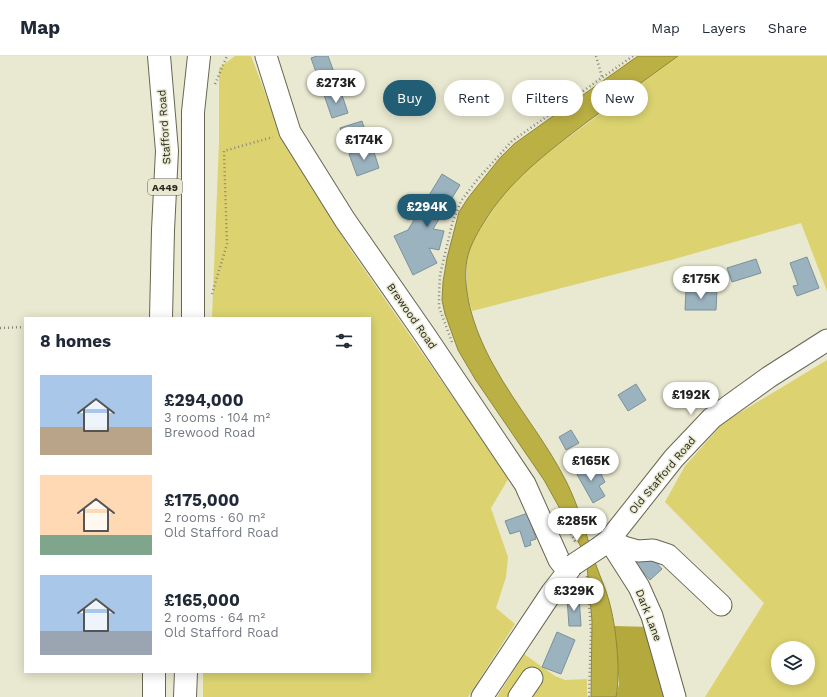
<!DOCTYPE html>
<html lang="en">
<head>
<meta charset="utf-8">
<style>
  body { margin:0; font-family:"Work Sans",sans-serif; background:#f6f6f7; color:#1f2937; height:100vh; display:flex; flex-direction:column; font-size:15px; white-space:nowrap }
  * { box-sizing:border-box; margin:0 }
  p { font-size:13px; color:#747a83 }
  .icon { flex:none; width:22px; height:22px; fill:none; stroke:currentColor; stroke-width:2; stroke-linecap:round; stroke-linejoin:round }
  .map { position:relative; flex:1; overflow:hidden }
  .drawer { position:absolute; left:24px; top:261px; width:347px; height:356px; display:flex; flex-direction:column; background:#fff; border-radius:0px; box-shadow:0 2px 10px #0003 }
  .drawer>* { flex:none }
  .guide { position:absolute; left:383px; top:24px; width:380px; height:36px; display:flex; gap:8px }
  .buttons { position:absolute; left:771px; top:585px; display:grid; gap:8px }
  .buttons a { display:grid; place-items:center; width:44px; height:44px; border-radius:50%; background:#fff; box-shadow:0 2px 10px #0003; font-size:20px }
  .price { position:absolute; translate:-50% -34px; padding:0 9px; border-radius:14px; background:#fff; color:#222; font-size:13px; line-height:26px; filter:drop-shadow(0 1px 2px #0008) }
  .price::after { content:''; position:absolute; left:50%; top:24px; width:12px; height:9px; margin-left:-6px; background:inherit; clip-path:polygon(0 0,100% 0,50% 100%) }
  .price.on { background:#215d75; color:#fff }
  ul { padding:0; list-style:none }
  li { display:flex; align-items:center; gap:12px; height:100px; padding:0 16px }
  li span { display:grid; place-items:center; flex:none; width:112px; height:80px; border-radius:0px; color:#555 }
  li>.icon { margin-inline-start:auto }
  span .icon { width:48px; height:48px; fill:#fffc; stroke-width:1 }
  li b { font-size:17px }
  h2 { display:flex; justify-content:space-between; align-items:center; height:48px; padding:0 16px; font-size:17px }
  .pill { padding:0 14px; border-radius:18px; background:#fff; box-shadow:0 2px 10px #0003; font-size:14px; line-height:36px }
  .pill.on { background:#215d75; color:#fff }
  header { display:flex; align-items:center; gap:24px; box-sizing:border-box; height:56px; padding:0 20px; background:#fff; border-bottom:1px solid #e0e1e3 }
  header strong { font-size:19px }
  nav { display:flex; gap:22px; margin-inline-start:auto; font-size:14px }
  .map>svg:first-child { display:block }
  .green { fill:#dcd370; fill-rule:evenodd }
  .forest { fill:#b4a93c }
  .water { fill:#bbb044; stroke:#8f8739 }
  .building { fill:#9bb3bf; stroke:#7a919c }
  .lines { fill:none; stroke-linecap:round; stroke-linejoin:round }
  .minor-casing { stroke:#686652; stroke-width:23 }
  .highway-casing { stroke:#686652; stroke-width:24 }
  .path { stroke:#868575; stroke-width:2.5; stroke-dasharray:1 3; stroke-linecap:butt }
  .minor { stroke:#fff; stroke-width:21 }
  .highway { stroke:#fff; stroke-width:22 }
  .minor-bridge-casing { stroke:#686652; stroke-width:23; stroke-linecap:butt }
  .minor-bridge { stroke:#fff; stroke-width:21 }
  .labels { text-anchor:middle; stroke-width:3; stroke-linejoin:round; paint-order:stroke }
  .shield { fill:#e9e8d0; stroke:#616153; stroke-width:1 }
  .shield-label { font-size:10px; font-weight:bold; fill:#27271e }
  .street-label { font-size:11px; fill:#27271e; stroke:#e9e8d0 }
</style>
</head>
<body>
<header>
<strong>Map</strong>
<nav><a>Map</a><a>Layers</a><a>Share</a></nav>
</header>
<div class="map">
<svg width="827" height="641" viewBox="0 0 827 641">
  <rect width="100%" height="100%" fill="#e9e8d0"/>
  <g class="green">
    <path d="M235,0h16l29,76 70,117 113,163 47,64 -19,32 17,49 -2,20 -10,31 19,16 -47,73h-265v-25h167v-354h-158l7,-176v-74z"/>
    <path d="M678,0h149v235l-26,-68 -130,37 -199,51 -5,-19v-33l5,-17 29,-44 30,-33z"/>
    <path d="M827,304v337h-122l59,-94 -99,-101 20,-36 39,-44zM778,592h30v30h-30z"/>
    <path d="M524,598l31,22 10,4 22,-1v18h-90z"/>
  </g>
  <path class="forest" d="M614,570l37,1 16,70h-51l3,-13z"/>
  <path class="water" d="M638,0h40c-30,22 -61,44 -91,66 -39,30 -78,58 -104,102 -7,11 -13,22 -16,35 -6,35 10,77 27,107 22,40 52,75 72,115 14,28 20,54 30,84 4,12 10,24 13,36 7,24 12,71 7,96h-25l1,-76 -5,-55 -7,-21 -36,-65 -69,-101 -17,-29 -13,-36 -3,-14 1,-18 4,-24 12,-46 9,-14 32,-40 14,-14 28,-20z"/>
  <g class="building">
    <path d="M317,0h11l10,27 -16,6 -11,-31z"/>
    <path d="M340,33l8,24 -16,5 -8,-23z"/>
    <path d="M362,65l7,22 -22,8 -7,-23z"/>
    <path d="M372,90l7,22 -22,8 -8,-22z"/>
    <path d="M442,118l18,11 -27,44 11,2 -5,19 -10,-2 8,15 -24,12 -19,-39 14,-6z"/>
    <path d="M807,201l12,31 -22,8 -4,-10 5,-1 -8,-22z"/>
    <path d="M756,203l5,14 -29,9 -5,-14z"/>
    <path d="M705,232l12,1 -1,21h-31l1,-20 18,1z"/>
    <path d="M636,328l10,16 -18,11 -10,-16z"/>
    <path d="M571,374l8,13 -13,7 -7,-13z"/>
    <path d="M586,407l6,11 7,-4 6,12 -6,4 6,10 -12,7 -19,-34z"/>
    <path d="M528,457l8,26 -6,2 1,4 -6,2 -5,-16 -10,3 -5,-13z"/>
    <path d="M647,496l15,17 -12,11 -15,-17z"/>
    <path d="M579,541l2,29h-12l-2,-28z"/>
    <path d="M557,576l18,8 -14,34 -19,-7z"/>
  </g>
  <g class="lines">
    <g class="minor-casing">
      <g id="minor">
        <path d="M266,0l24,76 55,88 80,115 100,149 34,76 9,11"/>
        <path d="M609,484l30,47 13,29 23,81"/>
        <path d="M609,484l15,7 14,4 15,-1 15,5 53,50"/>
        <path d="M600,491l9,-7 65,-82 38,-40 57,-41 58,-37"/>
        <path d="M482,641l70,-105 21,-27"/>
        <path d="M519,641l13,-19"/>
      </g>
    </g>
    <g class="highway-casing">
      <g id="highway">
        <path d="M159,0l8,95 -4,79 -2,88"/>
        <path d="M193,262v-206l6,-56"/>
        <path d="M154,641v-25"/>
        <path d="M185,641l1,-25"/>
      </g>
    </g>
    <g class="path">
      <path d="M596,0l6,21"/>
      <path d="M215,28l12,-28"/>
      <path d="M212,238l15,-50 -3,-93 49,-14"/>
      <path d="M0,272l25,-1"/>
      <path d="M452,286l-13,-35v-12l1,-20 12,-51 9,-23 16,-21 35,-39 121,-85"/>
      <path d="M557,453l19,34"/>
      <path d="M587,520l4,54 -2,67"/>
    </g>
    <use href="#minor" class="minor"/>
    <use href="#highway" class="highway"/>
    <g class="minor-bridge-casing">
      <path id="minor-bridge" d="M573,509l27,-18"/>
    </g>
    <use href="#minor-bridge" class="minor-bridge"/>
  </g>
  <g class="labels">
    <rect class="shield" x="148" y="123" width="34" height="16" rx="3"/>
    <g class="shield-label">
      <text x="165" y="135">A449</text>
    </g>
    <g class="street-label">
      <text transform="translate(164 71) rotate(-94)" y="4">Stafford Road</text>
      <text transform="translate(412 260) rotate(55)" y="4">Brewood Road</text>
      <text transform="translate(662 419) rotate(-50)" y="4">Old Stafford Road</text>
      <text transform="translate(649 559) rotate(69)" y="4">Dark Lane</text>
    </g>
  </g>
</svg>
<div class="buttons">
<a><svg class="icon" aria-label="layers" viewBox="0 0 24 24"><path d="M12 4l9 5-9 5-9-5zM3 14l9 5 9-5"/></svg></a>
</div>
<b class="price" style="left:336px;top:48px">£273K</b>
<b class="price" style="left:364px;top:105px">£174K</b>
<b class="price on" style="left:427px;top:172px">£294K</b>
<b class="price" style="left:701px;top:244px">£175K</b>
<b class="price" style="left:691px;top:360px">£192K</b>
<b class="price" style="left:591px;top:426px">£165K</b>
<b class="price" style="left:577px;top:486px">£285K</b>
<b class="price" style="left:574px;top:556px">£329K</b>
<div class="guide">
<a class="pill on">Buy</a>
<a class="pill">Rent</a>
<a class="pill">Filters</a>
<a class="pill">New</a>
</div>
<section class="drawer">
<h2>8 homes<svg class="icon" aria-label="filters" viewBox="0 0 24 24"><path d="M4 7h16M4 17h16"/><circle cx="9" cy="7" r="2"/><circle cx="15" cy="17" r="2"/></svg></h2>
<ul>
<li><span style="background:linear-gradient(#a9c7e8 65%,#b9a48a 0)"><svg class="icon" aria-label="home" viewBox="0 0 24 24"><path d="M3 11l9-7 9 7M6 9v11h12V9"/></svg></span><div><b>£294,000</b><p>3 rooms · 104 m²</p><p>Brewood Road</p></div></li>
<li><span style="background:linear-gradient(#ffd9b3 75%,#7fa58c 0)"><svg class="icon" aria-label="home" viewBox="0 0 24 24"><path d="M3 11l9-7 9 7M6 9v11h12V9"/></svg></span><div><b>£175,000</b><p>2 rooms · 60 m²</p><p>Old Stafford Road</p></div></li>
<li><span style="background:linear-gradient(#a9c7e8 70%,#9aa5b1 0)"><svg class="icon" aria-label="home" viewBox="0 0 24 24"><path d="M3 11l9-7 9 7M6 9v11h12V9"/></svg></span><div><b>£165,000</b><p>2 rooms · 64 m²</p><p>Old Stafford Road</p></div></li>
</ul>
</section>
</div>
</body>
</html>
